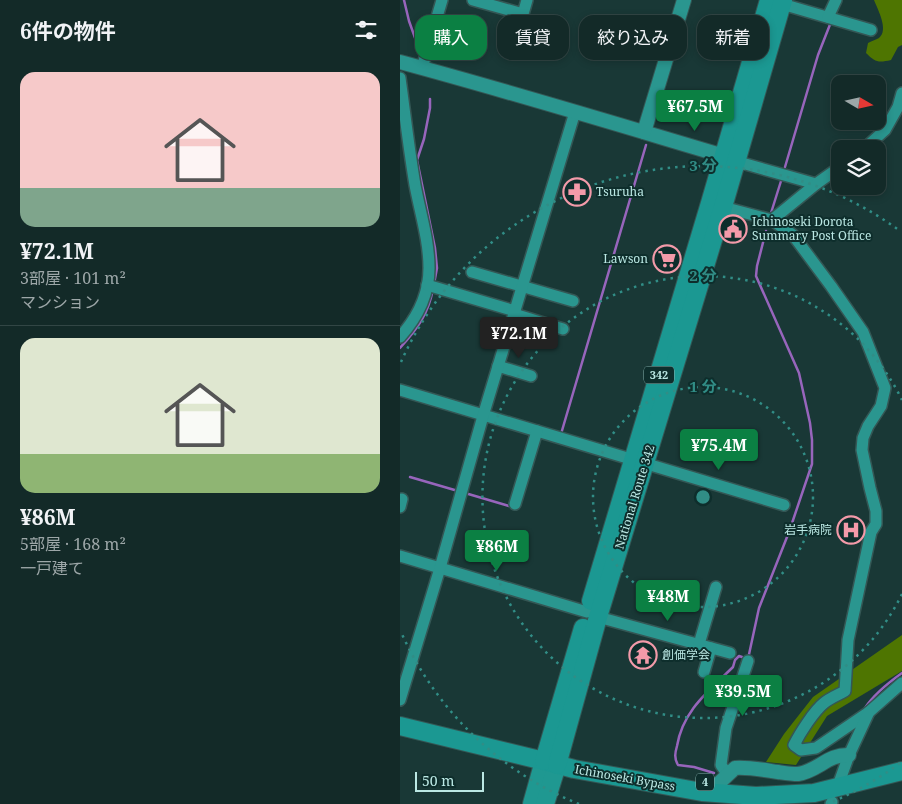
<!DOCTYPE html>
<html lang="ja">
<head>
<meta charset="utf-8">
<style>
  body { margin:0; font-family:"Noto Serif","Noto Sans JP",serif; background:#1c3230; color:#f1f3f6; height:100vh; display:flex; flex-direction:column; font-size:19px; white-space:nowrap }
  * { box-sizing:border-box; margin:0 }
  p { font-size:16px; color:#9da7a8 }
  .icon { flex:none; width:28px; height:28px; fill:none; stroke:currentColor; stroke-width:2; stroke-linecap:round; stroke-linejoin:round }
  .map { position:relative; flex:1; overflow:hidden }
  .sheet { display:flex; flex-direction:column; background:#132a28; width:400px }
  .sheet>* { flex:none }
  .hud { position:absolute; left:15px; top:15px; width:411px; height:45px; display:flex; gap:10px }
  .needle { width:32px; rotate:99deg }
  .controls { position:absolute; left:431px; top:75px; display:grid; gap:10px }
  .controls a { display:grid; place-items:center; width:55px; height:55px; border-radius:10px; background:#132a28; box-shadow:0 2px 8px #0003,0 0 0 1px #324645; font-size:25px }
  .scale { position:absolute; left:15px; bottom:12px; width:69px; box-sizing:border-box; padding-left:5px; border:2px solid #bbe8e4; border-top:0; font-size:14px; line-height:18px; white-space:nowrap; color:#bbe8e4; -webkit-text-stroke:4px #0e2e2c; paint-order:stroke }
  .price { position:absolute; translate:-50% -42px; padding:0 11px; border-radius:5px; background:#0b8043; color:#fff; font-size:16px; line-height:32px; filter:drop-shadow(0 1px 2px #0008) }
  .price::after { content:''; position:absolute; left:50%; top:30px; width:15px; height:11px; margin-left:-8px; background:inherit; clip-path:polygon(0 0,100% 0,50% 100%) }
  .price.active { background:#222; color:#fff }
  ul { padding:0; list-style:none }
  li { display:grid; align-content:center; gap:10px; height:265px; padding:0 20px }
  li+li { border-top:1px solid #324645 }
  li span { display:grid; place-items:center; height:155px; border-radius:15px; color:#555 }
  li>.icon { margin-inline-start:auto }
  span .icon { width:90px; height:90px; fill:#fffc; stroke-width:1 }
  li b { font-size:21px }
  h2 { display:flex; justify-content:space-between; align-items:center; height:60px; padding:0 20px; font-size:21px }
  .pill { padding:0 18px; border-radius:15px; background:#132a28; box-shadow:0 2px 8px #0003,0 0 0 1px #324645; font-size:18px; line-height:45px }
  .pill.active { background:#0b8043; color:#fff }
  main { display:flex; flex:1; min-height:0 }
  .map>svg:first-child { display:block }
  .forest { fill:#4e7501 }
  .lines { fill:none; stroke-linecap:round; stroke-linejoin:round }
  .stream { stroke:#9765bc; stroke-width:2.5 }
  .minor-casing { stroke:#345755; stroke-width:14 }
  .tertiary-casing { stroke:#345755; stroke-width:16 }
  .primary-casing { stroke:#345755; stroke-width:20 }
  .trunk-casing { stroke:#345755; stroke-width:20 }
  .minor { stroke:#2a968f; stroke-width:11 }
  .tertiary { stroke:#2a968f; stroke-width:14 }
  .primary { stroke:#1f9891; stroke-width:18 }
  .trunk { stroke:#1b9892; stroke-width:18 }
  .ring { fill:none; stroke:#318d86; stroke-width:2.5; stroke-dasharray:2.5 5 }
  .labels { text-anchor:middle; stroke-width:4; stroke-linejoin:round; paint-order:stroke }
  .shield { fill:#0e2e2c; stroke:#87b0ad; stroke-width:1 }
  .shield-label { font-size:11px; font-weight:bold; fill:#bbe8e4 }
  .poi-label { font-size:12px; fill:#bbe8e4; stroke:#0e2e2c; text-anchor:start }
  .street-label { font-size:12px; fill:#bbe8e4; stroke:#0e2e2c }
  .centre { fill:#318d86; stroke:#0e2e2c; stroke-width:2.5 }
  .ring-label { font-size:15px; text-anchor:middle; font-weight:bold; fill:#318d86; stroke:#0e2e2c; stroke-width:4; stroke-linejoin:round; paint-order:stroke }
</style>
</head>
<body>
<main>
<section class="sheet">
<h2>6件の物件<svg class="icon" aria-label="filters" viewBox="0 0 24 24"><path d="M4 7h16M4 17h16"/><circle cx="9" cy="7" r="2"/><circle cx="15" cy="17" r="2"/></svg></h2>
<ul>
<li><span style="background:linear-gradient(#f6c9c9 75%,#7fa58c 0)"><svg class="icon" aria-label="home" viewBox="0 0 24 24"><path d="M3 11l9-7 9 7M6 9v11h12V9"/></svg></span><div><b>¥72.1M</b><p>3部屋 · 101 m²</p><p>マンション</p></div></li>
<li><span style="background:linear-gradient(#dfe7d0 75%,#8fb573 0)"><svg class="icon" aria-label="home" viewBox="0 0 24 24"><path d="M3 11l9-7 9 7M6 9v11h12V9"/></svg></span><div><b>¥86M</b><p>5部屋 · 168 m²</p><p>一戸建て</p></div></li>
</ul>
</section>
<div class="map">
<svg width="502" height="804" viewBox="0 0 502 804">
  <rect width="100%" height="100%" fill="#193836"/>
  <g class="forest">
    <path d="M474,0h28v45l-4,2 -7,13c-13,3 -16,2 -25,-7l2,-10c3,-2 8,-3 11,-5 10,-8 -1,-28 -5,-38z"/>
    <path d="M502,635v36l-75,45 -31,49 -30,-3 18,-28 29,-37z"/>
  </g>
  <g class="lines">
    <g class="stream">
      <path d="M4,0l5,21 10,28"/>
      <path d="M30,99v9l-6,31 -7,21 18,88 2,20 -3,16"/>
      <path d="M385,167l33,-112 13,-33"/>
      <path d="M371,213l10,-32"/>
      <path d="M0,348c17,-19 28,-33 33,-59"/>
      <path d="M161,434l85,-289"/>
      <path d="M10,477l48,14"/>
      <path d="M65,493l44,13"/>
      <path d="M465,708c9,-14 23,-25 37,-35"/>
      <path d="M314,773l-20,-6 -16,-2c-4,-7 -3,-12 -1,-19 6,-36 32,-55 56,-79l2,-7 4,-4 9,3 11,-51 30,-76 23,-68v-24l-2,-17 -11,-50 -43,-97 1,-10 9,-35"/>
    </g>
    <g class="minor-casing">
      <g id="minor">
        <path d="M73,0l50,14 4,-14"/>
        <path d="M382,4l89,26"/>
        <path d="M428,17l8,-17"/>
        <path d="M22,68l20,-68"/>
        <path d="M0,78c5,36 9,72 15,107 5,27 14,55 14,83 0,26 -12,50 -29,69"/>
        <path d="M464,149l21,-19 13,-23 4,-14"/>
        <path d="M335,161l81,23"/>
        <path d="M323,207l49,13 44,-36 24,-17"/>
        <path d="M372,220l21,15 38,51 32,46 22,56 -4,18 -13,20 -5,12 -1,12 8,38 6,23v13l-5,8 -23,108 -3,51c-7,4 -15,7 -21,12 -10,8 -24,30 -30,42l7,5 15,-2 53,-36"/>
        <path d="M72,272l101,29"/>
        <path d="M27,285l88,26"/>
        <path d="M114,314l49,15"/>
        <path d="M98,366l33,10"/>
        <path d="M0,390l384,115"/>
        <path d="M115,504l22,-73"/>
        <path d="M0,507l2,-8"/>
        <path d="M0,556l187,56"/>
        <path d="M198,617l132,36"/>
        <path d="M299,644l17,-57"/>
        <path d="M304,672l7,-24"/>
        <path d="M0,700l40,-132 43,-152 92,-304"/>
        <path d="M328,775l-7,-10 5,-37 22,-67"/>
        <path d="M440,780l9,-25 20,-43 33,-29"/>
        <path d="M431,804l1,-2"/>
      </g>
    </g>
    <g class="tertiary-casing">
      <g id="tertiary">
        <path d="M0,62c108,29 216,62 324,94l9,4"/>
        <path d="M244,132l40,-132"/>
        <path d="M318,784l17,-16c14,-1 29,2 43,4 7,1 13,2 20,2 20,-3 30,-20 51,-19"/>
      </g>
    </g>
    <g class="primary-casing">
      <g id="primary">
        <path d="M132,804l12,-43"/>
        <path d="M145,804l12,-39"/>
      </g>
    </g>
    <g class="trunk-casing">
      <g id="trunk">
        <path d="M191,601l119,-398 59,-203"/>
        <path d="M0,726l144,35 30,8 128,23 54,4 58,-3 88,-22"/>
        <path d="M144,761l39,-133"/>
        <path d="M157,765l41,-148 125,-410 60,-207"/>
      </g>
    </g>
    <use href="#minor" class="minor"/>
    <use href="#tertiary" class="tertiary"/>
    <use href="#primary" class="primary"/>
    <use href="#trunk" class="trunk"/>
  </g>
  <g class="ring">
    <circle cx="303" cy="497" r="110"/>
    <path d="M502 594A221 221 0 1 1 502 400"/>
    <path d="M500 763A331 331 0 0 1 427 804M179 804A331 331 0 0 1 1 632M1 362A331 331 0 0 1 500 231"/>
  </g>
  <defs>
    <g id="pharmacy-ring" transform="scale(1.4375)"><circle r="9.5" fill="#0e2e2c" stroke="#f39aa9" stroke-width="1.5"/><path d="M-2-6h4v4h4v4h-4v4h-4v-4h-4v-4h4Z" fill="#f39aa9"/></g>
    <g id="civic-ring" transform="scale(1.4375)"><circle r="9.5" fill="#0e2e2c" stroke="#f39aa9" stroke-width="1.5"/><path d="M-.6-6.5H3V-4.5H.6V-3L4-1V1h2V6H-6V1h2V-1L-.6-3ZM-1.2 2.5V6h2.4V2.5Z" fill="#f39aa9"/></g>
    <g id="supermarket-ring" transform="scale(1.4375)"><circle r="9.5" fill="#0e2e2c" stroke="#f39aa9" stroke-width="1.5"/><path d="M-6-5.5h2.5l.6 2H6L4.5 2H-2.5L-4.4-4H-6ZM-1.5 3.2a1.3 1.3 0 1 0 .1 0ZM3 3.2a1.3 1.3 0 1 0 .1 0Z" fill="#f39aa9"/></g>
    <g id="hospital-ring" transform="scale(1.4375)"><circle r="9.5" fill="#0e2e2c" stroke="#f39aa9" stroke-width="1.5"/><path d="M-5-5h3v3.5h4V-5h3V5h-3V1.5h-4V5h-3Z" fill="#f39aa9"/></g>
    <g id="temple-ring" transform="scale(1.4375)"><circle r="9.5" fill="#0e2e2c" stroke="#f39aa9" stroke-width="1.5"/><path d="M0-6L5-2H3V0L6.5 2.5H4V6H1.5V3h-3V6H-4V2.5H-6.5L-3 0V-2H-5Z" fill="#f39aa9"/></g>
  </defs>
  <g fill-rule="evenodd">
    <use href="#pharmacy-ring" x="177" y="192"/>
    <use href="#civic-ring" x="333" y="229"/>
    <use href="#supermarket-ring" x="267" y="259"/>
    <use href="#hospital-ring" x="451" y="530"/>
    <use href="#temple-ring" x="243" y="655"/>
  </g>
  <g class="labels">
    <g class="shield">
      <rect x="244" y="366.5" width="30" height="17" rx="4"/>
      <rect x="296" y="773.5" width="18" height="17" rx="4"/>
    </g>
    <g class="shield-label">
      <text x="259" y="379">342</text>
      <text x="305" y="786">4</text>
    </g>
    <g class="poi-label">
      <text x="196" y="196">Tsuruha</text>
      <text x="352" y="226">Ichinoseki Dorota<tspan x="352" dy="14">Summary Post Office</tspan></text>
      <text x="248" y="263" text-anchor="end">Lawson</text>
      <text x="432" y="534" text-anchor="end">岩手病院</text>
      <text x="262" y="659">創価学会</text>
    </g>
    <g class="street-label">
      <text transform="translate(235 497) rotate(-73)" y="4">National Route 342</text>
      <text transform="translate(225 778) rotate(10)" y="4">Ichinoseki Bypass</text>
    </g>
  </g>
  <circle cx="303" cy="497" r="8" class="centre"/>
  <g class="ring-label">
    <text x="303" y="171">3 分</text>
    <text x="303" y="281">2 分</text>
    <text x="303" y="392">1 分</text>
  </g>
</svg>
<div class="controls">
<a><svg class="needle" viewBox="-14 -14 28 28"><path d="M0-13l5 13h-10z" fill="#e53935"/><path d="M0 13l5-13h-10z" fill="#9da7a8"/></svg></a>
<a><svg class="icon" aria-label="layers" viewBox="0 0 24 24"><path d="M12 4l9 5-9 5-9-5zM3 14l9 5 9-5"/></svg></a>
</div>
<div class="scale">50 m</div>
<b class="price" style="left:295px;top:132px">¥67.5M</b>
<b class="price active" style="left:119px;top:359px">¥72.1M</b>
<b class="price" style="left:319px;top:471px">¥75.4M</b>
<b class="price" style="left:97px;top:572px">¥86M</b>
<b class="price" style="left:268px;top:622px">¥48M</b>
<b class="price" style="left:343px;top:717px">¥39.5M</b>
<div class="hud">
<a class="pill active">購入</a>
<a class="pill">賃貸</a>
<a class="pill">絞り込み</a>
<a class="pill">新着</a>
</div>
</div>
</main>
</body>
</html>
